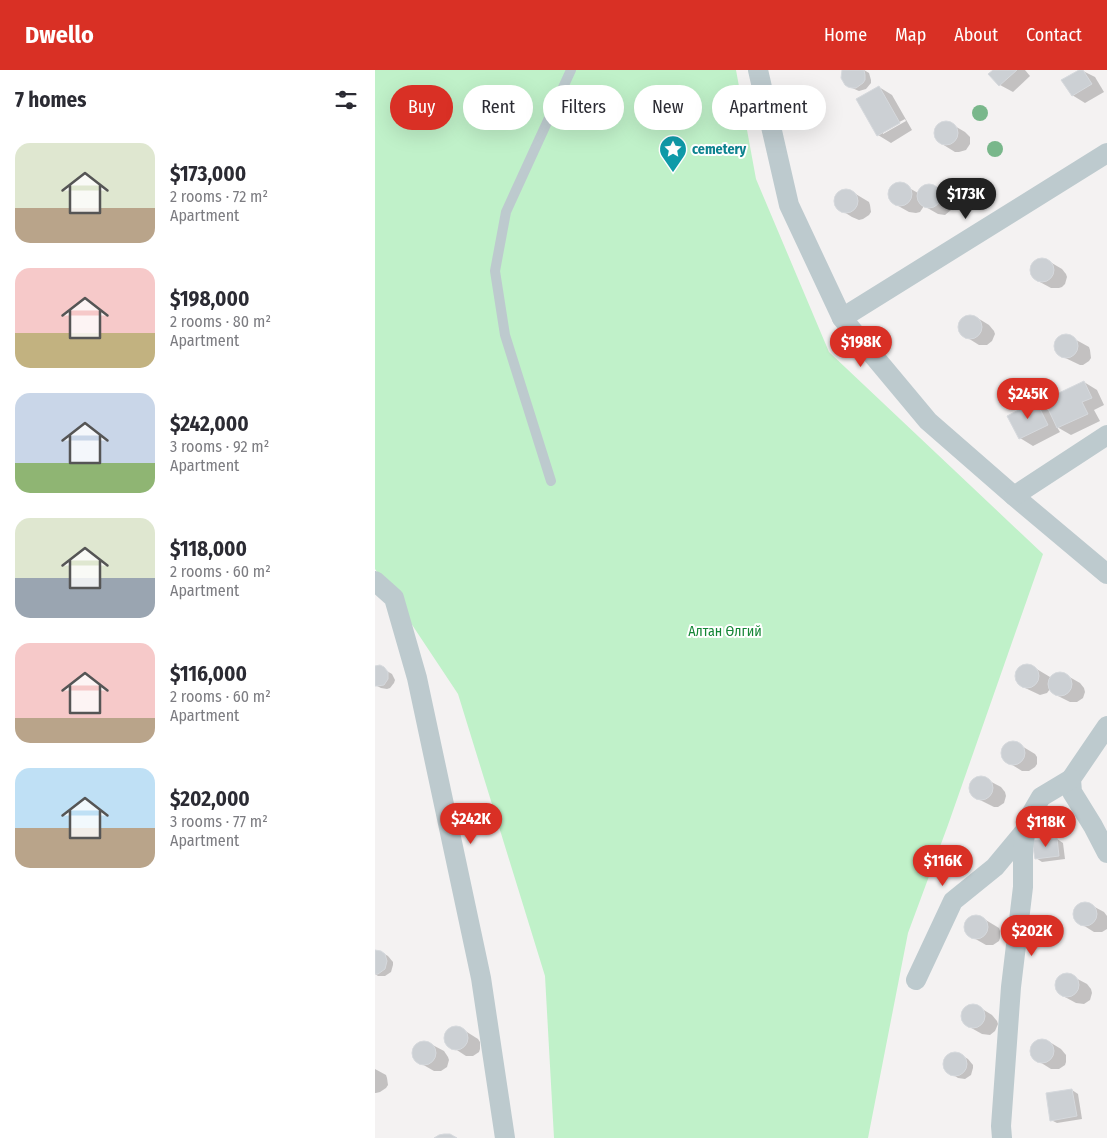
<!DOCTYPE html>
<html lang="en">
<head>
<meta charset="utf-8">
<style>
  body { margin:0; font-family:"Fira Sans Condensed",sans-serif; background:#f2f2f3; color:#2b2b33; height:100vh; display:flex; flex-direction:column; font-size:19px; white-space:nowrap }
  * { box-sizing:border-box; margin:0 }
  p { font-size:16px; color:#7c7c81 }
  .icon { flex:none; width:28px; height:28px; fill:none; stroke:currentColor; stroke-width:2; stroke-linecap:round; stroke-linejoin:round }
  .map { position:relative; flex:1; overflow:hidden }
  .details { display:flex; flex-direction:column; background:#fff; width:375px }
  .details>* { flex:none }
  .banner { position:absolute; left:15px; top:15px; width:475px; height:45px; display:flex; gap:10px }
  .price { position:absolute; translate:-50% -42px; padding:0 11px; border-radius:18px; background:#d93025; color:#fff; font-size:16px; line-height:32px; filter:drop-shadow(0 1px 2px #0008) }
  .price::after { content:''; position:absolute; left:50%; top:30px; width:15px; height:11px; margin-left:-8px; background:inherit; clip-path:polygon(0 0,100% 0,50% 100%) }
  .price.current { background:#222; color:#fff }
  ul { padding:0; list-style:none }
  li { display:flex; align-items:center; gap:15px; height:125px; padding:0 15px }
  li span { display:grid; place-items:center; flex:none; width:140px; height:100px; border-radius:15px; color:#555 }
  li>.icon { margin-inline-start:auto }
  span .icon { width:60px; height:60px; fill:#fffc; stroke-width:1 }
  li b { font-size:21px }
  h2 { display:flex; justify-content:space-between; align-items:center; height:60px; padding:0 15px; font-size:21px }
  .pill { padding:0 18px; border-radius:22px; background:#fff; box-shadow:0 5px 20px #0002; font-size:18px; line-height:45px }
  .pill.current { background:#d93025; color:#fff }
  header { display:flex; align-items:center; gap:30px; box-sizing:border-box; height:70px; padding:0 25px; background:#d93025; color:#fff }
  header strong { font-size:24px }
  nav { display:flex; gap:28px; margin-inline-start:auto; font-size:18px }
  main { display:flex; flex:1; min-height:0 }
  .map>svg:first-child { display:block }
  .green { fill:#c0f1c9 }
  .shadow { fill:#0003; fill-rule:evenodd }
  .building { fill:#ccd0d4; stroke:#d6d9dd }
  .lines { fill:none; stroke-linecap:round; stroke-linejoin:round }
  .lane { stroke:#bdcace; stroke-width:10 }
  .street { stroke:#bdcace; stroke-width:20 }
  .tree { fill:#79b78b }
  .labels { text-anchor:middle; stroke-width:4; stroke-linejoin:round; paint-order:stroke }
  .culture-label { font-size:14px; font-weight:bold; fill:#0d838f; stroke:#fff; text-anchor:start }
  .park-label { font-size:14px; fill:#158636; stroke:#fff }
</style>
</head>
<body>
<header>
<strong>Dwello</strong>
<nav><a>Home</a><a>Map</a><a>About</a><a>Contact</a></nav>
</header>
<main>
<section class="details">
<h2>7 homes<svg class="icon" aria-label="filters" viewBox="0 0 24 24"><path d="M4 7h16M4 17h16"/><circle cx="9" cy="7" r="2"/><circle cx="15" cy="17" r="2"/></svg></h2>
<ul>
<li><span style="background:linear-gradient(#dfe7d0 65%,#b9a48a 0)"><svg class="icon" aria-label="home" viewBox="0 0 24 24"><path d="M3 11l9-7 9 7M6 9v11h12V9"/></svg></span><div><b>$173,000</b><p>2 rooms · 72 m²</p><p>Apartment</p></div></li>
<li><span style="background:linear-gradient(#f6c9c9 65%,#c2b280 0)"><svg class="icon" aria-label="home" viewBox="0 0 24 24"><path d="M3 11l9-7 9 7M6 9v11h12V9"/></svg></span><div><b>$198,000</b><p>2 rooms · 80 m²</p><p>Apartment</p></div></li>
<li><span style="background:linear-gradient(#c9d6e8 70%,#8fb573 0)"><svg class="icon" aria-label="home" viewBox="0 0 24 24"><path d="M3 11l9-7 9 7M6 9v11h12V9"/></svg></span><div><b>$242,000</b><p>3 rooms · 92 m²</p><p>Apartment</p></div></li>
<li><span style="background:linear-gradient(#dfe7d0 60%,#9aa5b1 0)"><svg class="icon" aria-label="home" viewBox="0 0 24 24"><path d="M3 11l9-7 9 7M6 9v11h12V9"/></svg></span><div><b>$118,000</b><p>2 rooms · 60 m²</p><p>Apartment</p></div></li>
<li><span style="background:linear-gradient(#f6c9c9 75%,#b9a48a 0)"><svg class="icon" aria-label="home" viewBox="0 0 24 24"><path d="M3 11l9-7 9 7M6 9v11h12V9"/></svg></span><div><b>$116,000</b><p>2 rooms · 60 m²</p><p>Apartment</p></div></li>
<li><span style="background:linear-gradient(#bfe0f5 60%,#b9a48a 0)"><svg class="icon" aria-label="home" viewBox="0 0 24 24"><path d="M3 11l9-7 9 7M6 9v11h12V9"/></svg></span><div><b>$202,000</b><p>3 rooms · 77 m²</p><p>Apartment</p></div></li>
</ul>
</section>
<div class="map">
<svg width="732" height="1068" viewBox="0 0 732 1068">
  <rect width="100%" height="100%" fill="#f4f2f2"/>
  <path class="green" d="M0,0h361l20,109 73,173 214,202 -95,271 -40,108 -40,205h-314l-9,-162 -87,-282 -83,-125z"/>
  <g class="shadow">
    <path d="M469,0h20l5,3 2,7v3l-5,6 -7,2 -7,-3z"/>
    <path d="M619,0h31l5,6 -17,16 -13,-7 -10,-11z"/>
    <path d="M706,0l14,7 9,15 -19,11 -13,-8z"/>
    <path d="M504,17l13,8 20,35 -21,13 -13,-8zM530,49l1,2 -23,13v-3z"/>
    <path d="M573,52l17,10 5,5v7l-4,6 -7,2h-4l-13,-8 -6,-5 -1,-7 1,-4 5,-5z"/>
    <path d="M527,114l16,9 3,-5 6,-3 8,2 13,7 5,6v4l-2,6 -6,5 -7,-1 -14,-8 -4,6 -4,1 -7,-1 -16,-9 -4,-6 1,-8 5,-4z"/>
    <path d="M474,120l20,12 1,3 1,7 -2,3 -6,4 -4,1 -7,-3 -13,-8 -2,-3 -2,-7 1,-3 6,-5z"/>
    <path d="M670,189l17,10 4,5 1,3 -2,7 -3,3 -3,1h-8l-13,-7 -6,-5 -1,-4 1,-7 5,-5z"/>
    <path d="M590,246h3l8,1 13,8 5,6 1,3 -3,7 -5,4h-8l-16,-10 -4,-6 1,-7z"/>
    <path d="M687,266h7l20,11 1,3 1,8 -2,3 -6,4h-3l-21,-10 -4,-7 1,-7z"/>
    <path d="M709,312l13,8 7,15 -10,5 6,11 -29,14 -14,-8 3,5 -27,14 -13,-8 16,-35 14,8z"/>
    <path d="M655,595l20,12 1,3 2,-4 6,-3 7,2 14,8 4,5 1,4 -2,6 -6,4h-7l-14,-7 -6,-6 -3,4 -7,2 -17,-8 -5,-5 -2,-7 4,-7 2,-2z"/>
    <path d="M0,597h5l12,7 3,6 -1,3 -4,5 -3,1 -6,-1 -6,-3z"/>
    <path d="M640,672l20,12 2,3v7l-2,3 -6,4h-7l-13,-8 -4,-2 -3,-6 1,-7 5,-5z"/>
    <path d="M601,708h8l17,9 4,5 1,4 -2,7 -6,4h-4l-20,-10 -4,-6 1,-8z"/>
    <path d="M682,769l6,4 2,16 -23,3 -6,-4z"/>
    <path d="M709,833l7,2 13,7 3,4v13l-5,3h-8l-16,-10 -4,-6v-4l3,-6z"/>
    <path d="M604,846l20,12 1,3v7l-1,3 -6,4h-7l-14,-8 -3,-2 -4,-6 1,-7 5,-5z"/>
    <path d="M0,881l6,1 7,4 5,6v3l-2,7 -6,4h-7l-3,-2z"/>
    <path d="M687,905h8l17,9 4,5 1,4 -2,7 -6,4 -8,-1 -13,-7 -6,-5 -1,-4 1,-7z"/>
    <path d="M597,936l7,1 13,8 5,6 1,3 -3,7 -5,4 -8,-1 -16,-9 -4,-7 1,-7 5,-4z"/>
    <path d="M84,957l19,12 2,3v7l-1,3 -6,4h-7l-20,-13 -1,-3 1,-8 5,-4z"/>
    <path d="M666,970l7,1 13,8 5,6v7l-1,3 -6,4h-8l-16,-10 -4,-6v-4l3,-6z"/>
    <path d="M52,972l17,9 4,6 1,3 -2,7 -6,4h-7l-14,-8 -5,-5 -2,-3 1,-8 6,-4z"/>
    <path d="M579,983l7,2 7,4 5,6v3l-2,7 -6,4 -7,-1 -12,-8 -2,-4 1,-7 6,-5z"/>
    <path d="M0,999l11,6 1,3 1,7 -2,3 -6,4 -4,1h-1z"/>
    <path d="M697,1020l6,4 4,25 -25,4 -6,-3z"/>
  </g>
  <g class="building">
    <path d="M467,0h22l1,5v5l-2,3 -7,5h-4l-4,-1 -3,-2 -4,-7z"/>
    <path d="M618,0h24l-18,16 -11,-12z"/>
    <path d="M704,0h4l9,14 -20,12 -11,-16z"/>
    <path d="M504,16l21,37 -23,13 -21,-37z"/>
    <circle cx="571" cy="63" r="12"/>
    <circle cx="525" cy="124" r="12"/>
    <circle cx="554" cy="126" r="12"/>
    <circle cx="471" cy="131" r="12"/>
    <circle cx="667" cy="200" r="12"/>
    <circle cx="595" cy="257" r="12"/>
    <circle cx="691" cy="276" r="12"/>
    <path d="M709,311l8,17 -10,4 6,12 -31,14 -13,-28z"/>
    <path d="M661,331l12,24 -29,14 -12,-23z"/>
    <circle cx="652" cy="606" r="12"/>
    <path d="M5,595l4,2 4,5v7l-4,6 -7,1h-2v-20z"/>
    <circle cx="685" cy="614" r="12"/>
    <circle cx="638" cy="683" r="12"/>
    <circle cx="606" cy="718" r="12"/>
    <path d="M682,768l2,18 -24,3 -3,-18z"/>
    <circle cx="710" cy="844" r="12"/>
    <circle cx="601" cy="857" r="12"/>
    <path d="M0,880l6,1 4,3 2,7 -2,8 -7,5h-3z"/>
    <circle cx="692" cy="915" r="12"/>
    <circle cx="598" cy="946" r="12"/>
    <circle cx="81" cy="968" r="12"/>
    <circle cx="667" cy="981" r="12"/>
    <circle cx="49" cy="983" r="12"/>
    <circle cx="580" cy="994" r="12"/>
    <path d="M697,1019l5,27 -27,5 -4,-28z"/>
    <path d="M69,1064h6l7,4h-23l5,-3z"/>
  </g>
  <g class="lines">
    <path class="lane" d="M176,411l-46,-146 -10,-64 11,-59 65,-142"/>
    <g class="street">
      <path d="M383,0l31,135 53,113 86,103 86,75 93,78"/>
      <path d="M467,248l265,-165"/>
      <path d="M639,426l93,-61"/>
      <path d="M0,511l19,17 23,80 64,300 24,160"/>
      <path d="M732,656l-36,53 1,13 21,34 14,27"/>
      <path d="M541,910l37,-79 42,-34 30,-36"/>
      <path d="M627,1068l-1,-12 10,-139 12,-100v-39l4,-27 14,-24 30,-18"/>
    </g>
  </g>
  <g class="tree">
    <circle cx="605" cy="43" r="8"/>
    <circle cx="620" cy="79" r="8"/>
  </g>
  <defs>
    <g id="sight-pin" transform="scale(1.4375)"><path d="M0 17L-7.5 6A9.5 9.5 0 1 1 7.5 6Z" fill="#0f9aa8" stroke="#fff"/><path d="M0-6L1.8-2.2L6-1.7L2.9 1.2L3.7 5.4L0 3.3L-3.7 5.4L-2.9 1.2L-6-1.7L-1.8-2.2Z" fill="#fff"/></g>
  </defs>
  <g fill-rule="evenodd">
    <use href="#sight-pin" x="298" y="79"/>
  </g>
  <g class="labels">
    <g class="culture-label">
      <text x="317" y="84">cemetery</text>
    </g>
    <g class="park-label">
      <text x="350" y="566">Алтан Өлгий</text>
    </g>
  </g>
</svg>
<b class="price current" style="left:591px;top:150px">$173K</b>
<b class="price" style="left:486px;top:298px">$198K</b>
<b class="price" style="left:653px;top:350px">$245K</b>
<b class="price" style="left:96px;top:775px">$242K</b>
<b class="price" style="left:671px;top:778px">$118K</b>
<b class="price" style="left:568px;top:817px">$116K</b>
<b class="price" style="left:657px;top:887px">$202K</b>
<div class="banner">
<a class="pill current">Buy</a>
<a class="pill">Rent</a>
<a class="pill">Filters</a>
<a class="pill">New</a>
<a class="pill">Apartment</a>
</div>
</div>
</main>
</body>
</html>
